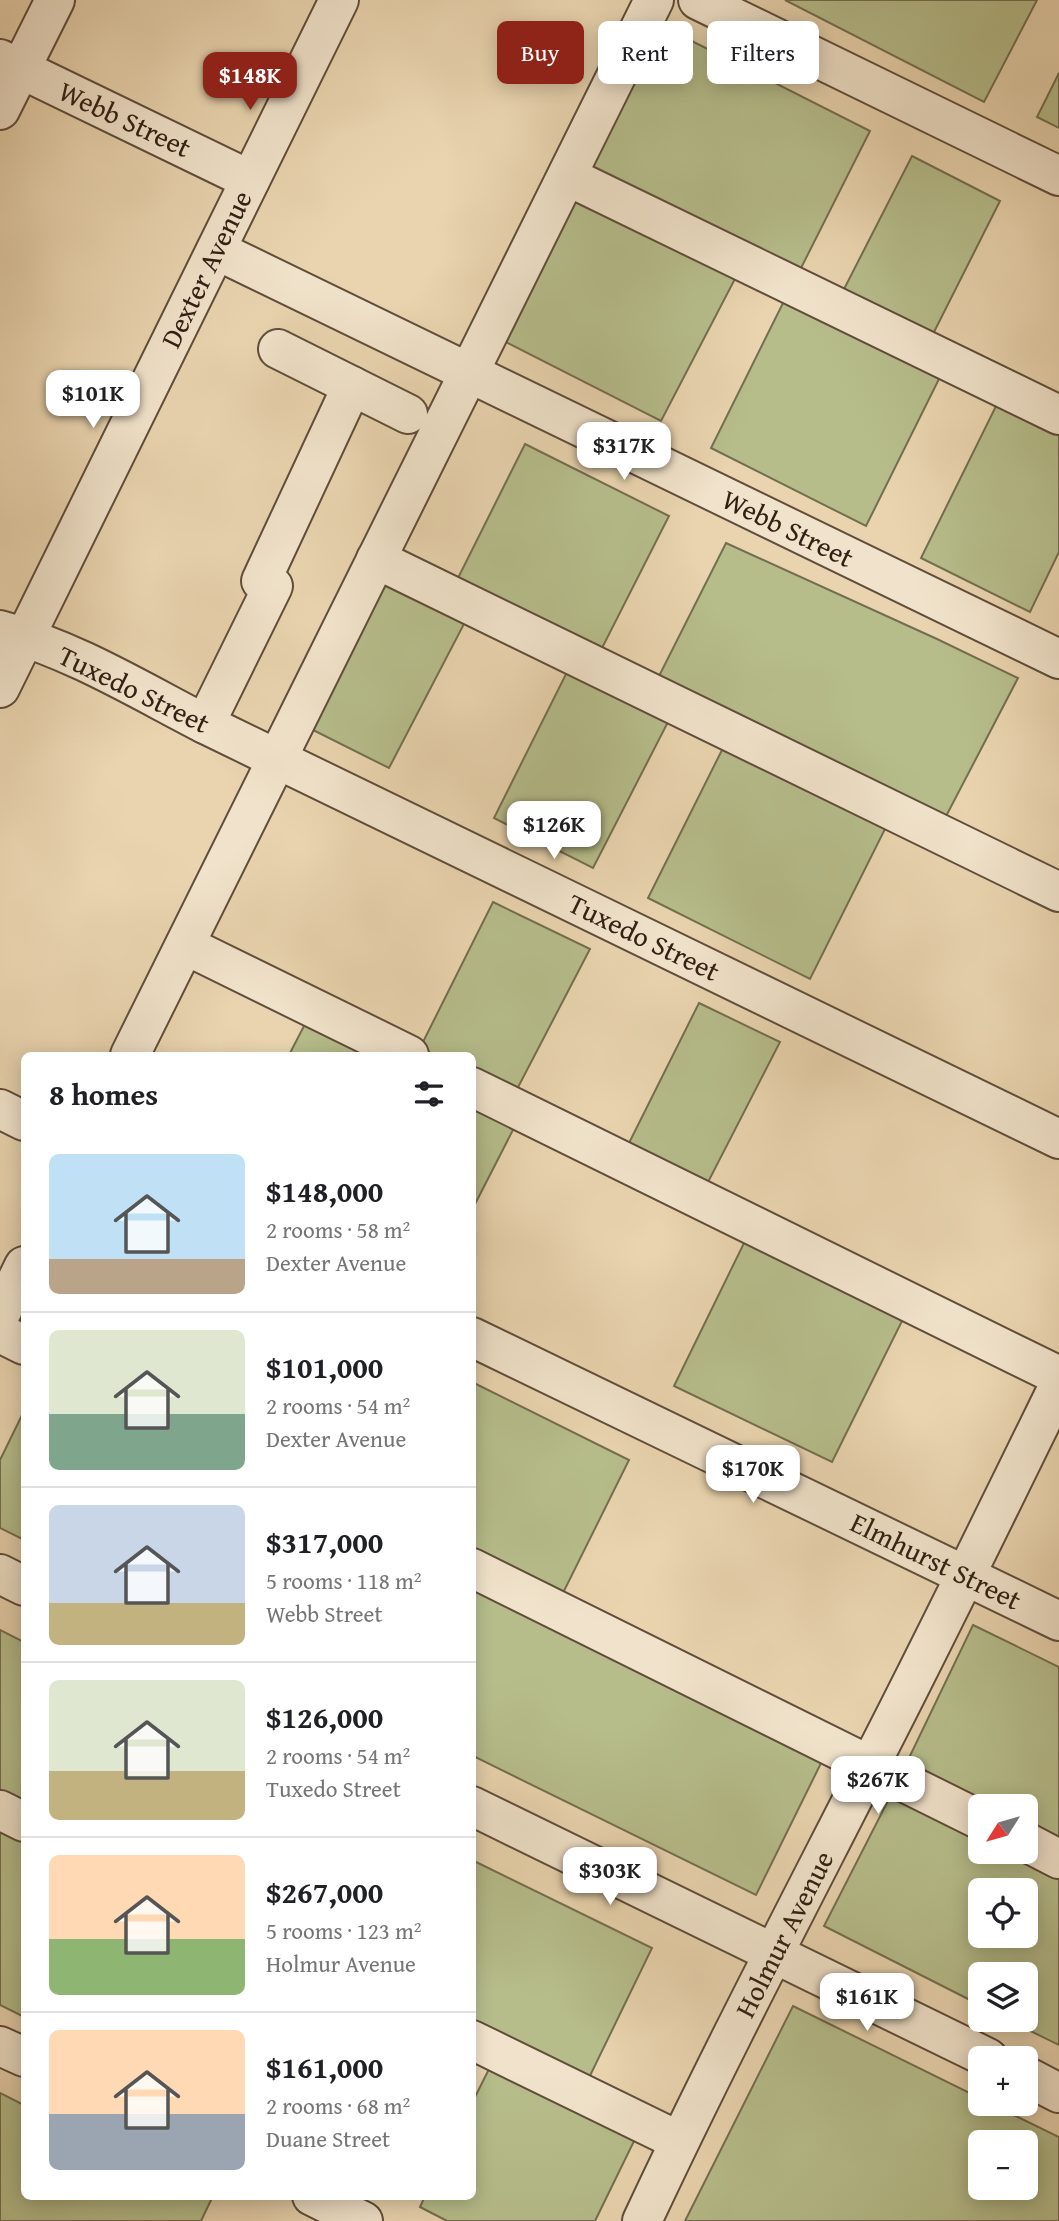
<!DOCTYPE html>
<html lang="en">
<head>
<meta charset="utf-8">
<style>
  body { margin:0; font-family:"Gentium Book Plus",serif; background:#f6f6f6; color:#202124; height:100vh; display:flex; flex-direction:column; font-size:26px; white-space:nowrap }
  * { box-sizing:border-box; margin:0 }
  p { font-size:23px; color:#757577 }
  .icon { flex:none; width:38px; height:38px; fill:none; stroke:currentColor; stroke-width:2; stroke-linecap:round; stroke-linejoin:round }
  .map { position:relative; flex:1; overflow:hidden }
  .sheet { position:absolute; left:21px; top:1052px; width:455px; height:1148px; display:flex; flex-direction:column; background:#fff; border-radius:10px; box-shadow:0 4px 18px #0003 }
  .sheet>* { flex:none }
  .banner { position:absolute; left:497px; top:21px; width:457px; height:63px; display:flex; gap:14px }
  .needle { width:46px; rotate:233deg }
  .controls { position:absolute; left:968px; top:1794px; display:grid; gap:14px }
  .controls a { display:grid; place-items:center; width:70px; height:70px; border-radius:10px; background:#fff; box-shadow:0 4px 18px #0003; font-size:35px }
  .price { position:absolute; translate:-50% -60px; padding:0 16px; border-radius:14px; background:#fff; color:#222; font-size:23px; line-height:46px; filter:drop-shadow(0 2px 4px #0008) }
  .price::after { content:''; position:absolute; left:50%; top:42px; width:21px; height:16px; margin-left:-10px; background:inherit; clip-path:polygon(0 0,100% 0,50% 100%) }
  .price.current { background:#8f2418; color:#fff }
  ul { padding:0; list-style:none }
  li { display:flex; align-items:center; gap:21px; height:175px; padding:0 28px }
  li+li { border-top:2px solid #e0e0e0 }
  li span { display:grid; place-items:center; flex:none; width:196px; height:140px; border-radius:10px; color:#555 }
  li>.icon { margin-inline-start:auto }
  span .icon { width:84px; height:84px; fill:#fffc; stroke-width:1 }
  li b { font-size:30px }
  h2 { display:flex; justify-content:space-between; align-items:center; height:84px; padding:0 28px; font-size:30px }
  .tag { padding:0 24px; border-radius:10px; background:#fff; box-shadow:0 4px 18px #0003; font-size:24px; line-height:63px }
  .tag.current { background:#8f2418; color:#fff }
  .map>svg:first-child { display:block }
  .green { fill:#b6bd8b; stroke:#746e50; stroke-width:2; fill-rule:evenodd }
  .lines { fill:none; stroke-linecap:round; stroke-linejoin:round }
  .minor-casing { stroke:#604d3b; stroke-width:42 }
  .minor { stroke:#f1e3cb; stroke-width:38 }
  .labels { text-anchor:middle; stroke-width:7; stroke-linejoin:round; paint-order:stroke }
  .street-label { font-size:28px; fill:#322014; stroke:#f1e3cb }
</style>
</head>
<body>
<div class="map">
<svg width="1059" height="2221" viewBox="0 0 1059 2221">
  <rect width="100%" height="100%" fill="#e9d4af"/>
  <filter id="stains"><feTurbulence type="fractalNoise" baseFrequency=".00286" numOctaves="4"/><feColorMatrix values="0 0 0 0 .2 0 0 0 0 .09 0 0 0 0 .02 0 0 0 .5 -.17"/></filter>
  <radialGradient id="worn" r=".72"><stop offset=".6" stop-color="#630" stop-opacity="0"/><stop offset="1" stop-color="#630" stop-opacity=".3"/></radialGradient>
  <g class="green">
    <path d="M785,0h252l-53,102z"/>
    <path d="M662,26l208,105 -72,143 -207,-105z"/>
    <path d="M1059,73v55l-22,-11z"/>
    <path d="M912,156l88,45 -69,137 -89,-45z"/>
    <path d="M571,196l166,79 -76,146 -161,-82z"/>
    <path d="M786,297l155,78 -75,151 -155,-78z"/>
    <path d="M998,402l61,31v119l-29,60 -109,-54z"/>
    <path d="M525,444l144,72 -71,140 -143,-72z"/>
    <path d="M726,543l211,96 81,39 -76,146 -286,-142z"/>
    <path d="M384,582l81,40 -76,146 -78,-39z"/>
    <path d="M567,672l101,50 -75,146 -99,-50z"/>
    <path d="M724,746l162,81 -76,152 -162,-81z"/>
    <path d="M493,902l97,47 -76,146 -41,-20 -1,-20h-41l-12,-5z"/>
    <path d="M699,1003l81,39 -75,146 -79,-39z"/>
    <path d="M305,1024l65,31h-81z"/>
    <path d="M473,1105l42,21 -42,82z"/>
    <path d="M745,1241l160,74 -73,147 -158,-76z"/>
    <path d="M472,1382l157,78 -68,137 -88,-44z"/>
    <path d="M24,1411v129l-24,-12v-68z"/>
    <path d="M472,1579l354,174 -70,142 -283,-139z"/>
    <path d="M973,1625l86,42v170l-33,-16v-15h-30l-89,-44z"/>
    <path d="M0,1630l24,12v168l-24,-12z"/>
    <path d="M896,1785l84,43v24h46l33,16v177l-51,-25h18v-46h-46v31l-156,-79zM980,1890h46v46h-46z"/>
    <path d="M0,1828l24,12v177l-24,-12z"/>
    <path d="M472,1860l180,88 -66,136 -113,-55z"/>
    <path d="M793,2006l187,92v6h11l68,33v84h-374zM980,2142h46v46h-46z"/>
    <path d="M493,2061l145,72 -43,88h-148l-27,-14 5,-11h47l1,-95z"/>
    <path d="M0,2093l24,12v91h185l3,2 -11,23h-201z"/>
  </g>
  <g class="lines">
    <g class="minor-casing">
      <g id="minor">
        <path d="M698,0l361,176"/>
        <path d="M0,59l250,121"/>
        <path d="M0,110l55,-110"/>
        <path d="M567,176l492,239"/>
        <path d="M216,250l843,409"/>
        <path d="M278,349l130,65"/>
        <path d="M376,559l683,333"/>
        <path d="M0,630c72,19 139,60 205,94l854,415"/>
        <path d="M0,688l339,-688"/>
        <path d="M205,724l68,-138 -12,-5 91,-195"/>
        <path d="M185,945l224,110"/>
        <path d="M130,1055l524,-1055"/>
        <path d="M472,1087l587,289"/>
        <path d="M0,1109l24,12"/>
        <path d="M0,1315l24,-49"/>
        <path d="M0,1333l24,12"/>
        <path d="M472,1337l587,284"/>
        <path d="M472,1568l508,252"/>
        <path d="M0,1574l24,12"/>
        <path d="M472,1806l516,252"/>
        <path d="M0,1810l24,12"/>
        <path d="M1026,1842l33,17"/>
        <path d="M472,2040l207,101"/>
        <path d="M0,2046l24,11"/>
        <path d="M1026,2076l33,17"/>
        <path d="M312,2196l51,25"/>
        <path d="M642,2221c72,-154 151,-305 228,-456 65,-126 127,-253 189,-380"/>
      </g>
    </g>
    <use href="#minor" class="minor"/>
  </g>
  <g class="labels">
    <g class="street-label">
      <text transform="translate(125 119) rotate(25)" y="10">Webb Street</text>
      <text transform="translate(206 269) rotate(-64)" y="10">Dexter Avenue</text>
      <text transform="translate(788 528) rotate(26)" y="10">Webb Street</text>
      <text transform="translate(134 689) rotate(26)" y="10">Tuxedo Street</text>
      <text transform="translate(644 937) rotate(26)" y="10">Tuxedo Street</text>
      <text transform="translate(936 1561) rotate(26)" y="10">Elmhurst Street</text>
      <text transform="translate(784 1934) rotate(-63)" y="10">Holmur Avenue</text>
    </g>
  </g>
  <rect width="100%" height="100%" filter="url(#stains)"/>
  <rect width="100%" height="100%" fill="url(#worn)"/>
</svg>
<div class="controls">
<a><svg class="needle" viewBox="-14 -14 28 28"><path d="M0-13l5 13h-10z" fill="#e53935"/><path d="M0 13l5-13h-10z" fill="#757577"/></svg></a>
<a><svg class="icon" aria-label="locate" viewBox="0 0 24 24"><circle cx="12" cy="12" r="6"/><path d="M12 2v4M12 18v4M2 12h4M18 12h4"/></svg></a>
<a><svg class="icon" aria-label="layers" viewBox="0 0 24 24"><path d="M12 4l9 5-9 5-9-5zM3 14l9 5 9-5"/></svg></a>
<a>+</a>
<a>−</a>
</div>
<b class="price current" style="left:250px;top:112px">$148K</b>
<b class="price" style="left:93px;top:430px">$101K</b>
<b class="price" style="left:624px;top:482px">$317K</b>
<b class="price" style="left:554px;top:861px">$126K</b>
<b class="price" style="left:753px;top:1505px">$170K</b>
<b class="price" style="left:878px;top:1816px">$267K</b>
<b class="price" style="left:610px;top:1907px">$303K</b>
<b class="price" style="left:867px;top:2033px">$161K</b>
<div class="banner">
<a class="tag current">Buy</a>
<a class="tag">Rent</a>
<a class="tag">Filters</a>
</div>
<section class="sheet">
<h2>8 homes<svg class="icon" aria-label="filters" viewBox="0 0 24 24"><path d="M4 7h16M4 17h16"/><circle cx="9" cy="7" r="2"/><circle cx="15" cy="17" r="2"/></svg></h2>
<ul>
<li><span style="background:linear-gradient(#bfe0f5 75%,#b9a48a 0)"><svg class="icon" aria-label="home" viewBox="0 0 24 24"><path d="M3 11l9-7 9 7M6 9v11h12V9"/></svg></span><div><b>$148,000</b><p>2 rooms · 58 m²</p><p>Dexter Avenue</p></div></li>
<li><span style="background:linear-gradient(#dfe7d0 60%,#7fa58c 0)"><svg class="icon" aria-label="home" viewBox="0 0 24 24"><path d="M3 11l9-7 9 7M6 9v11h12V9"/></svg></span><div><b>$101,000</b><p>2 rooms · 54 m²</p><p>Dexter Avenue</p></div></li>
<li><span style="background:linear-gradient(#c9d6e8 70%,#c2b280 0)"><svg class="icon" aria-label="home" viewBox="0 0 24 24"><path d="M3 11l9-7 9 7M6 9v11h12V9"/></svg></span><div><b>$317,000</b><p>5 rooms · 118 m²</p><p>Webb Street</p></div></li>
<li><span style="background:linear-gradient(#dfe7d0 65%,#c2b280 0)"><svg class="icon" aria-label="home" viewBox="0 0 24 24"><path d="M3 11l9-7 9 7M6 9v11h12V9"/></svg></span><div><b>$126,000</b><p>2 rooms · 54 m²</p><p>Tuxedo Street</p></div></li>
<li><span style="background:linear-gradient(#ffd9b3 60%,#8fb573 0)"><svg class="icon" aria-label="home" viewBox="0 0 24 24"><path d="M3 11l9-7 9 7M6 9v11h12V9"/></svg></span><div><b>$267,000</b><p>5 rooms · 123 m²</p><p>Holmur Avenue</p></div></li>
<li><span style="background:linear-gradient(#ffd9b3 60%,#9aa5b1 0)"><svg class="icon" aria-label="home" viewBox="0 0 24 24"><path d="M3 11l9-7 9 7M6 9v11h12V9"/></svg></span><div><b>$161,000</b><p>2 rooms · 68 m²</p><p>Duane Street</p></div></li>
</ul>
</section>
</div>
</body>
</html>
